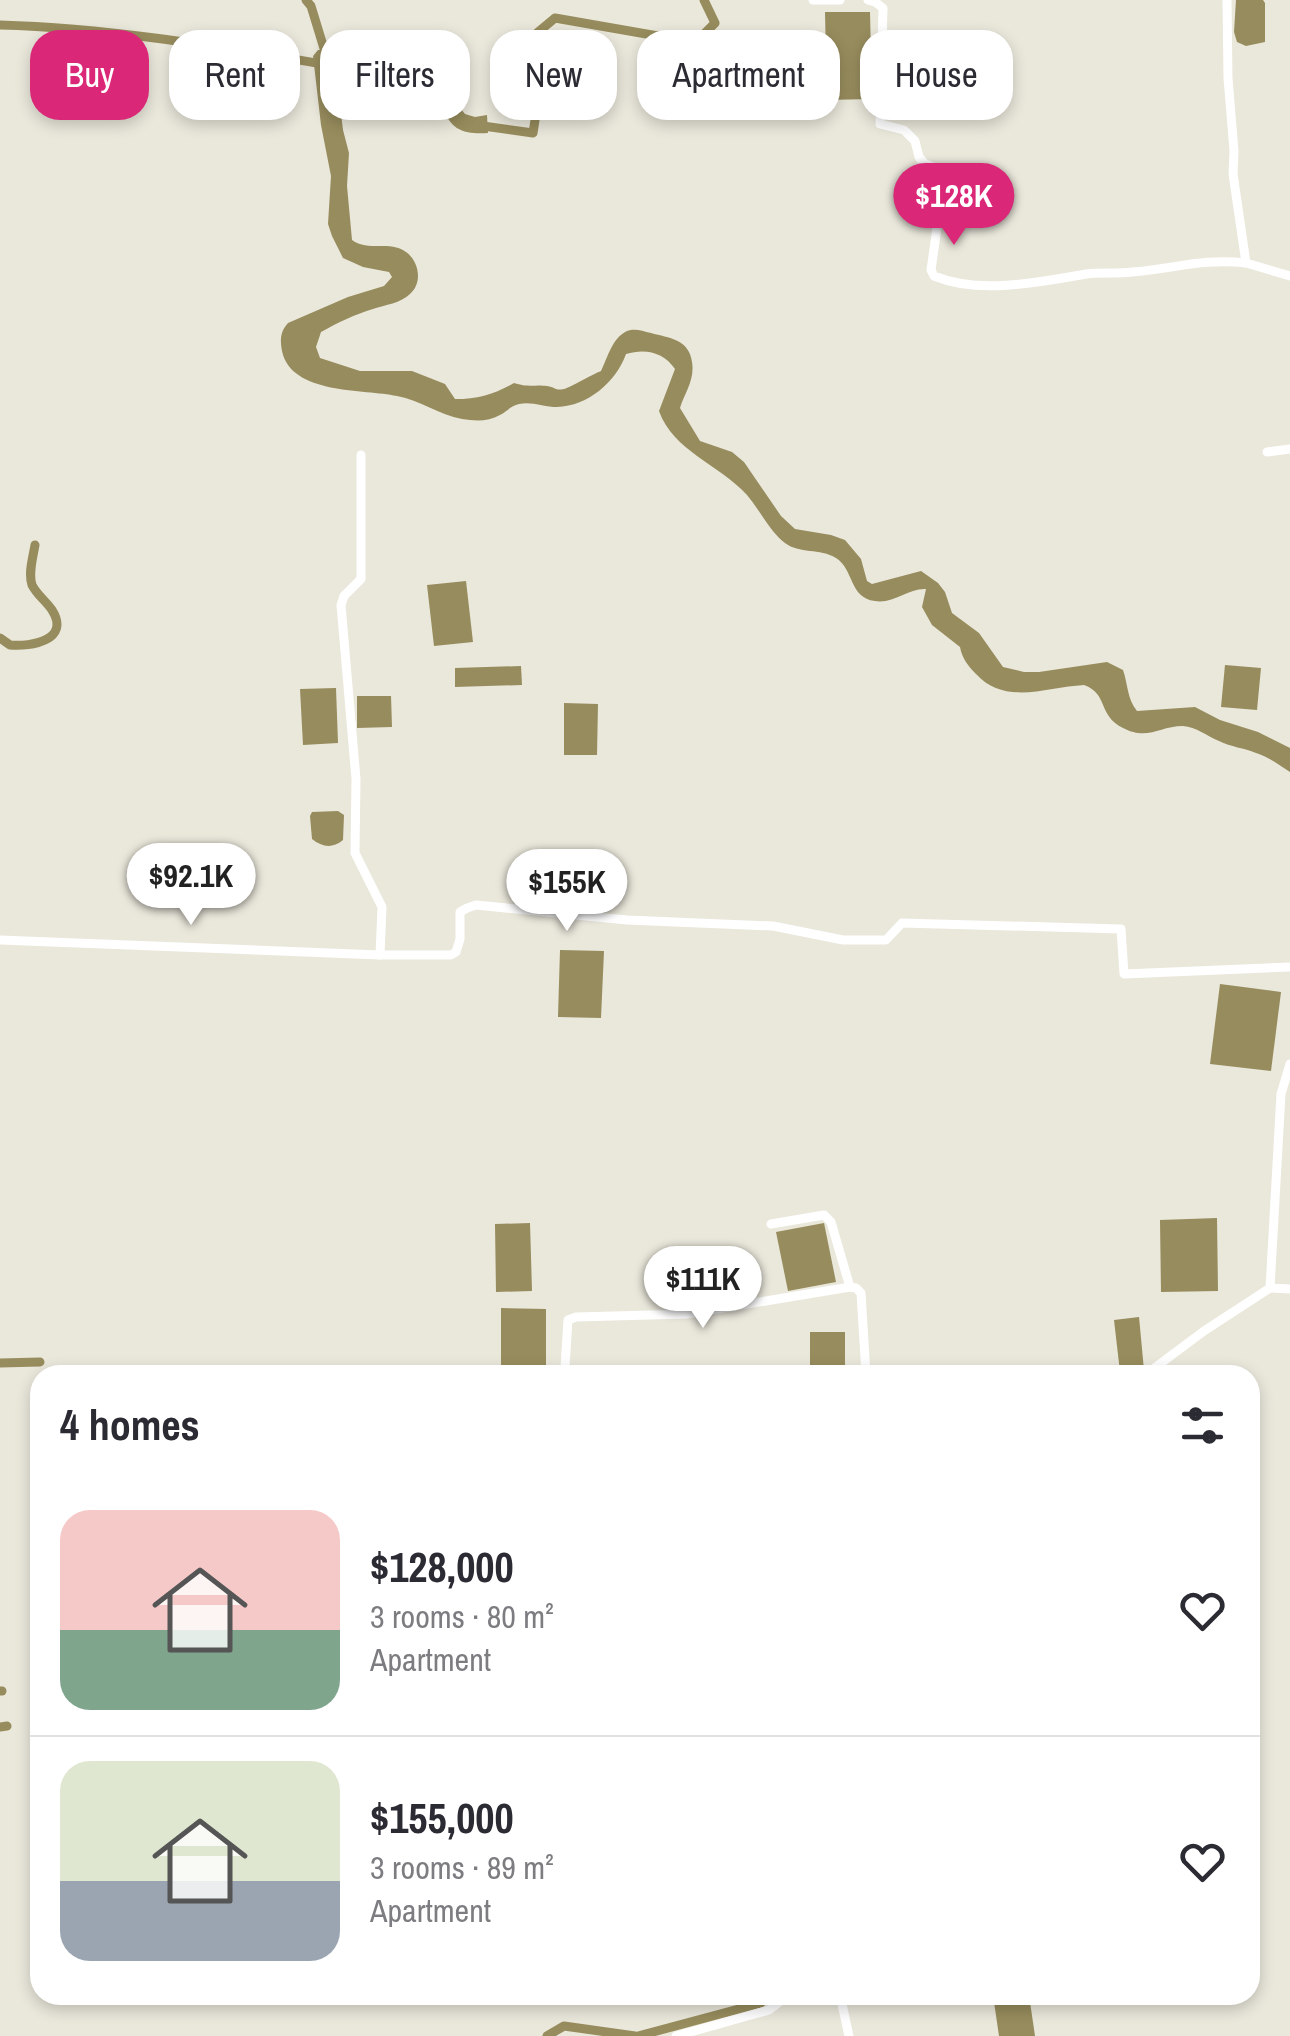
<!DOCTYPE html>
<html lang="en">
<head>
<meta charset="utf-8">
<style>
  body { margin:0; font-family:"Archivo Narrow",sans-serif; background:#f2f2f3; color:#2b2b33; height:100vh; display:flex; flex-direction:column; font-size:38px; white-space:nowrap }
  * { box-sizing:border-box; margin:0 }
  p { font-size:32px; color:#7c7c81 }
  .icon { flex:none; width:55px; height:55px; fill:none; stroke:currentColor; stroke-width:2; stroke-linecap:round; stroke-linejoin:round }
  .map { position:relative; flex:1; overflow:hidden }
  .details { position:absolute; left:30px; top:1365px; width:1230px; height:640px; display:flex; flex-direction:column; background:#fff; border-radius:30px; box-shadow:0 5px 15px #0003 }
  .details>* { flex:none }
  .top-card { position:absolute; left:30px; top:30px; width:1230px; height:90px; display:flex; gap:20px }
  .price { position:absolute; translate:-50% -85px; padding:0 22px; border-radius:35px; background:#fff; color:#222; font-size:32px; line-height:65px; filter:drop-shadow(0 2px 5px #0008) }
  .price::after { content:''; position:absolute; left:50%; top:60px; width:30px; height:22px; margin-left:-15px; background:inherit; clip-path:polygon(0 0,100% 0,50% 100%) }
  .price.active { background:#db2777; color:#fff }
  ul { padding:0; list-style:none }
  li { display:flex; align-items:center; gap:30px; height:250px; padding:0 30px }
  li+li { border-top:2px solid #e1e1e2 }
  li span { display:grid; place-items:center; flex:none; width:280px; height:200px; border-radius:30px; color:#555 }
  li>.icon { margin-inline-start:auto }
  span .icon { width:120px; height:120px; fill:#fffc; stroke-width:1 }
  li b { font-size:42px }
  h2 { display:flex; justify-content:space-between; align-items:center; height:120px; padding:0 30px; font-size:42px }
  .pill { padding:0 35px; border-radius:30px; background:#fff; box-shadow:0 5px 15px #0003; font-size:35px; line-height:90px }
  .pill.active { background:#db2777; color:#fff }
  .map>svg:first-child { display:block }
  .water { fill:#978c5d }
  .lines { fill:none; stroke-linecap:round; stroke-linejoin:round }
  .canal { stroke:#978c5d; stroke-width:9 }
  .street { stroke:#fff; stroke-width:9 }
</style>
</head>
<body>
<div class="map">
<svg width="1290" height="2036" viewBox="0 0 1290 2036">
  <rect width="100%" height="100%" fill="#eae7db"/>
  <g class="water">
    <path d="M1236,0h27l2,3v39l-19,4 -9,-4 -3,-10z"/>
    <path d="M825,12h45l2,87 -45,1z"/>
    <path d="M318,50h22l27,12 61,18 18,11 19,23 10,3 12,-2 1,18c-48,3 -33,-23 -60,-33 -25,-10 -53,-16 -79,-24l-6,1 -5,13 5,40 6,23 -2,33 5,54c16,12 38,0 54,12 13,9 17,31 4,42 -9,9 -25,11 -37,15 -17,5 -36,14 -52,23l-5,15 4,11 40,13h52l33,13 10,15c24,0 39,-5 59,-16 16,5 20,1 33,3 9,1 7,5 17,3 5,-1 29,-15 37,-18 7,-14 11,-33 26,-40 8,-3 15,0 24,2 18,5 38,6 41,29 3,18 -7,30 -12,46l20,33 32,11 12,10 37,54 14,13 36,6 14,5 16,19 6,22 5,3 49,-13 17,12 7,9 7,21 27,20 24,34 21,5h15l68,-10 16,8c5,14 4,29 14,41l58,-4 25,13 38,12 32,16v24c-11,-7 -21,-15 -34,-19 -12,-5 -25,-6 -37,-12 -12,-5 -23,-14 -36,-15 -24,0 -35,15 -60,2 -26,-13 -14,-34 -39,-43 -37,2 -79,21 -108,-11 -8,-8 -14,-16 -16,-27l-28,-22 -10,-18 4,-18c-18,-1 -32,15 -51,12 -26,-3 -21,-32 -39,-43 -16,-10 -37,-4 -51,-15 -14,-10 -26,-34 -38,-48 -27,-30 -74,-44 -88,-84l16,-42c-11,-17 -30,-21 -49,-15 -10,28 -38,52 -69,53 -12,0 -26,-6 -38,-3 -8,2 -12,7 -19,11 -12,7 -25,6 -38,4 -23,-4 -42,-19 -65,-23 -32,-7 -106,-1 -115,-45 -2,-11 -2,-19 6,-28l60,-26 36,-11 8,-9 -3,-5 -26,-5 -20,-9 -11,-22 -4,-12 3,-48 -10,-51 -8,-69z"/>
    <path d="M466,581l7,61 -39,4 -7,-61z"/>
    <path d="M1225,665l36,3 -4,42 -36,-3z"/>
    <path d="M521,666l1,19 -67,2v-19z"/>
    <path d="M336,688l2,55 -35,2 -3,-56z"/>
    <path d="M357,696h34l1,31 -35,1z"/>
    <path d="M564,703l34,1 -1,51h-33z"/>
    <path d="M338,811l6,4 -1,25c-11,9 -21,7 -31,-1l-2,-23 2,-4z"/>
    <path d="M560,950l44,1 -3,67 -43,-1z"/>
    <path d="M1220,984l61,8 -10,79 -61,-7z"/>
    <path d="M1217,1218l1,73 -57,1 -1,-72z"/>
    <path d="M530,1223l2,68 -36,1 -1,-68z"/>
    <path d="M824,1223l12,59 -48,9 -12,-59z"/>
    <path d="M501,1308l45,1v61l-45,-1z"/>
    <path d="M1139,1317l5,53 -24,2 -6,-52z"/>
    <rect x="810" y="1332" width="35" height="36"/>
    <path d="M993,1995h36l6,41h-36z"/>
  </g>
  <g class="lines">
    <g class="canal">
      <path d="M0,25c110,3 220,22 329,40l-18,-59 -5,-6"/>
      <path d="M476,125l57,8 6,-39 -2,-61 18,-15 120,21 23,1 17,-17 -11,-23"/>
      <path d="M0,638l10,7c21,2 61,-5 42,-35 -6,-9 -15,-15 -20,-25 -4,-12 1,-28 3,-40"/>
      <path d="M0,1363l40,-1"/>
      <path d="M0,1691h2"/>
      <path d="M0,1727l7,-1"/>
      <path d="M547,2036l17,-10 71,10"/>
      <path d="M638,2036l123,-33"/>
    </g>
    <g class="street">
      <path d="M813,0h27"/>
      <path d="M868,0l7,2 8,6 -3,116 24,6 11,11 4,16 5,6 11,5 9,11 -13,91 3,6c46,19 105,6 152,-2 15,-2 31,0 46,-2 42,-3 70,-14 114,-9"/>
      <path d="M1227,0l1,78 6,73 -1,23 13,89 44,13"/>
      <path d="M1267,452l23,-3"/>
      <path d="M361,455v124l-17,17 -3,9 15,174 -1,74 27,54 -2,48h71l5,-3 4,-13v-27l7,-4 9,-3 151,15 146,6 70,14h43l16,-17 219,6 3,45 166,-7"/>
      <path d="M0,940l380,15"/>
      <path d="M771,1224l53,-9 7,7 19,65 6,1 5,5 5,82"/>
      <path d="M1270,1288l20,1"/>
      <path d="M567,1375l-2,-8 3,-47 8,-3 111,-3 163,-27"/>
      <path d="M1145,1375l59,-44 66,-43 11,-194 9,-30"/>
      <path d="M782,2000l58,-5 9,41"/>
      <path d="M676,2036l93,-26 13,-10 -1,-5"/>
    </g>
  </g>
</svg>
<b class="price active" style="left:954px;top:248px">$128K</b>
<b class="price" style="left:191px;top:928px">$92.1K</b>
<b class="price" style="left:567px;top:934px">$155K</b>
<b class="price" style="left:703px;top:1331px">$111K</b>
<div class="top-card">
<a class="pill active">Buy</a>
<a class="pill">Rent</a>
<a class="pill">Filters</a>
<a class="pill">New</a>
<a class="pill">Apartment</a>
<a class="pill">House</a>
</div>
<section class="details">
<h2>4 homes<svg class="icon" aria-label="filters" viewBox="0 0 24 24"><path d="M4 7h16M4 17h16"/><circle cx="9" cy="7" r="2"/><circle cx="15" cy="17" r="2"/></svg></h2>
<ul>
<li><span style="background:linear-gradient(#f6c9c9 60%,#7fa58c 0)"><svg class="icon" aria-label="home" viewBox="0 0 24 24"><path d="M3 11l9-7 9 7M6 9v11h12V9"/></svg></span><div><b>$128,000</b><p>3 rooms · 80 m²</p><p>Apartment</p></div><svg class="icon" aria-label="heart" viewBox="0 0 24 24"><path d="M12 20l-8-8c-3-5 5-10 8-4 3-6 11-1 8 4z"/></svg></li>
<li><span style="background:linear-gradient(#dfe7d0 60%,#9aa5b1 0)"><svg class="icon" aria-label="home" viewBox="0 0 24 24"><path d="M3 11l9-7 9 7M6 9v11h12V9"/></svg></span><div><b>$155,000</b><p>3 rooms · 89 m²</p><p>Apartment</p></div><svg class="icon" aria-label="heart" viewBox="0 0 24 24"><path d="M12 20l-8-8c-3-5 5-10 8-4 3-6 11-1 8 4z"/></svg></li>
</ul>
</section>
</div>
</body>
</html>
